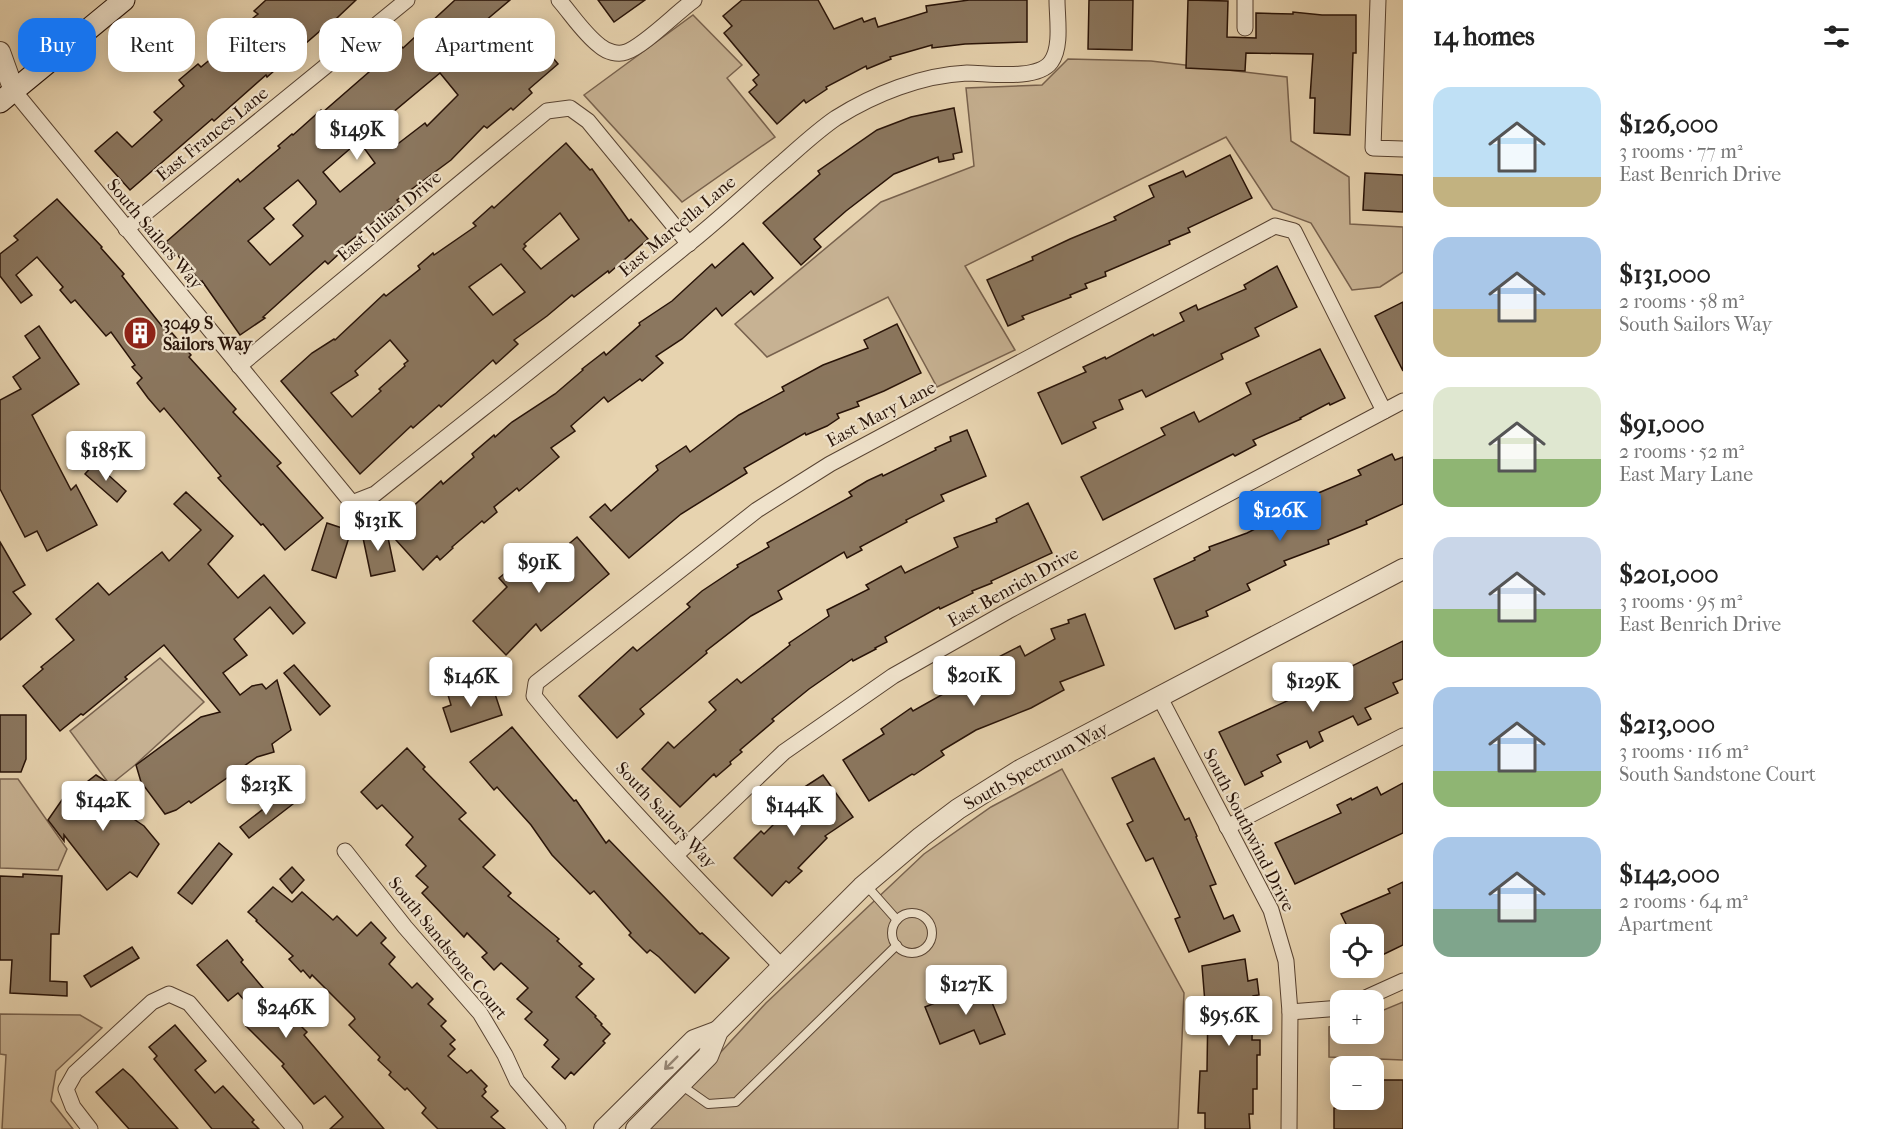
<!DOCTYPE html>
<html lang="en">
<head>
<meta charset="utf-8">
<style>
  body { margin:0; font-family:"IM FELL French Canon",serif; background:#f2f2f2; color:#222; height:100vh; display:flex; flex-direction:column; font-size:22px; white-space:nowrap }
  * { box-sizing:border-box; margin:0 }
  p { font-size:20px; color:#767676 }
  .icon { flex:none; width:33px; height:33px; fill:none; stroke:currentColor; stroke-width:2; stroke-linecap:round; stroke-linejoin:round }
  .map { position:relative; flex:1; overflow:hidden }
  .details { display:flex; flex-direction:column; background:#fff; width:480px }
  .details>* { flex:none }
  .guide { position:absolute; left:18px; top:18px; width:570px; height:54px; display:flex; gap:12px }
  .tools { position:absolute; left:1330px; top:924px; display:grid; gap:12px }
  .tools a { display:grid; place-items:center; width:54px; height:54px; border-radius:12px; background:#fff; box-shadow:0 3px 15px #0003; font-size:30px }
  .price { position:absolute; translate:-50% -51px; padding:0 14px; border-radius:6px; background:#fff; color:#222; font-size:20px; line-height:39px; filter:drop-shadow(0 2px 3px #0008) }
  .price::after { content:''; position:absolute; left:50%; top:36px; width:18px; height:14px; margin-left:-9px; background:inherit; clip-path:polygon(0 0,100% 0,50% 100%) }
  .price.current { background:#1a73e8; color:#fff }
  ul { padding:0; list-style:none }
  li { display:flex; align-items:center; gap:18px; height:150px; padding:0 30px }
  li span { display:grid; place-items:center; flex:none; width:168px; height:120px; border-radius:18px; color:#555 }
  li>.icon { margin-inline-start:auto }
  span .icon { width:72px; height:72px; fill:#fffc; stroke-width:1 }
  li b { font-size:26px }
  h2 { display:flex; justify-content:space-between; align-items:center; height:72px; padding:0 30px; font-size:26px }
  .chip { padding:0 21px; border-radius:18px; background:#fff; box-shadow:0 3px 15px #0003; font-size:21px; line-height:54px }
  .chip.current { background:#1a73e8; color:#fff }
  main { display:flex; flex:1; min-height:0 }
  .map>svg:first-child { display:block }
  .green { fill:#c7b293; stroke:#78624e; stroke-width:1.5 }
  .building { fill:#8b775f; stroke:#281308; stroke-width:1.5; fill-rule:evenodd }
  .lines { fill:none; stroke-linecap:round; stroke-linejoin:round }
  .service-casing { stroke:#584332; stroke-width:10 }
  .minor-casing { stroke:#584332; stroke-width:17 }
  .tertiary-casing { stroke:#584332; stroke-width:22 }
  .secondary-casing { stroke:#281308; stroke-width:23 }
  .service { stroke:#efe2cb; stroke-width:8 }
  .minor { stroke:#efe2cb; stroke-width:15 }
  .tertiary { stroke:#efe2cb; stroke-width:20 }
  .secondary { stroke:#efe2cb; stroke-width:21 }
  .oneway { stroke:#958573 }
  .labels { text-anchor:middle; stroke-width:4.5; stroke-linejoin:round; paint-order:stroke }
  .street-label { font-size:18px; fill:#281308; stroke:#efe2cb }
  .poi-label { font-size:18px; font-weight:bold; fill:#281308; stroke:#efe2cb; text-anchor:start }
</style>
</head>
<body>
<main>
<div class="map">
<svg width="1403" height="1129" viewBox="0 0 1403 1129">
  <rect width="100%" height="100%" fill="#e7d3af"/>
  <filter id="stains"><feTurbulence type="fractalNoise" baseFrequency=".00333" numOctaves="4"/><feColorMatrix values="0 0 0 0 .2 0 0 0 0 .09 0 0 0 0 .02 0 0 0 .5 -.17"/></filter>
  <radialGradient id="worn" r=".72"><stop offset=".6" stop-color="#630" stop-opacity="0"/><stop offset="1" stop-color="#630" stop-opacity=".3"/></radialGradient>
  <g class="green">
    <path d="M693,15l49,50 -15,13 48,59 -93,65 -98,-107z"/>
    <path d="M1068,59l83,2 136,16 4,64 58,36 1,47 53,3v45l-23,15 -28,3 -41,-67 -38,-14 -47,-72 -261,129 50,84 -78,37 -49,-90 -121,60 -32,-33 146,-122 93,-36 -8,-78 76,-3z"/>
    <path d="M160,658l44,44 -69,63 -25,20 -40,-54z"/>
    <path d="M1062,769l122,224 -6,136h-528l116,-126 158,-149 67,-47z"/>
    <path d="M0,779h18l49,70 -9,21 -58,-2z"/>
    <path d="M1403,1002v58l-74,-3v-30l12,-2v9h33v-20z"/>
    <path d="M0,1014l80,1 22,13 -46,43 -5,30 22,28h-71l4,-74 -6,-1z"/>
  </g>
  <g class="building">
    <path d="M266,0h90l-35,33 -1,-2 -53,46 -1,-2 -52,46 -2,-2 -82,71 -35,-39 22,-19 15,15 30,-27 -8,-8 30,-26 -5,-6 19,-16 3,3 34,-28 -3,-4 26,-21 -4,-3z"/>
    <path d="M455,0h55l-32,27 25,29 28,-24 27,32 -29,25 3,4 -19,17 -2,-2 -24,20 -3,-2 -33,34 -54,40 2,2 -60,48 2,2 -13,12 -3,-3 -62,56 2,1 -25,17 -38,-54 -1,1 -35,-40 72,-63 2,3 40,-34 -2,-2 14,-12 1,1 28,-25 2,2 77,-67 3,3zM440,73l18,22 -31,31 -2,-3 -30,23 -16,-22zM359,141l16,22 -35,29 -17,-20zM298,180l18,21v3l-23,21 10,11 -33,29 -22,-24 26,-22 -10,-11z"/>
    <path d="M598,0h47l-31,22z"/>
    <path d="M742,0h76l16,29 28,-11 2,4 11,-4 3,9 49,-15 -1,-6 43,-6h58v42l-62,2 -33,4v-3l-42,12 1,2 -24,10 -1,-3 -40,21 1,2 -21,14 -2,-3 -27,24 -28,-32 8,-7 -4,-5 6,-5 -35,-42 8,-7 -9,-10z"/>
    <path d="M1089,0h44l-1,50 -44,-1z"/>
    <path d="M1188,0l40,1 -1,36 29,1v-25l37,1v-2l29,3h34v38h-3l-3,82 -36,-2 1,-35h-5l3,-44 -67,-1 -1,18 -59,-3z"/>
    <path d="M954,108l8,44 -9,2 1,5 -15,3 -1,-5 -44,17 -48,37 -32,28 7,8 -20,18 -38,-42 57,-49 -2,-3 59,-41 34,-13z"/>
    <path d="M566,143l24,27 2,-1 37,52 2,-2 17,20 -39,34 -1,-2 -34,26 -2,-2 -25,21 -33,24 4,4 -22,20 -3,-4 -52,47 -2,-2 -26,23 -2,-2 -51,48 -79,-93 31,-28 22,-14 1,1 49,-46 2,2 34,-27 -2,-3 15,-13 1,2 42,-29 -3,-3 19,-17 2,2zM560,213l19,26 -38,30 -18,-20 3,-3 -2,-2zM501,264l24,28 -32,23 -24,-28zM390,340l18,21 -4,3 1,2 -26,23 2,2 -29,26 -21,-24 27,-18 -3,-4z"/>
    <path d="M1230,155l22,43 -64,30 2,4 -21,9 1,3 -65,28 1,4 -21,8 2,4 -17,7 1,2 -49,19 2,3 -16,7 -21,-46 46,-20 -1,-3 38,-18 46,-19 -2,-3 40,-20 -5,-11 34,-15 3,6z"/>
    <path d="M1365,173l38,2v37l-40,-2z"/>
    <path d="M57,199l45,48 -1,1 23,26 -2,2 47,59 3,-2 19,22 -2,2 47,52 -3,3 48,51 -4,3 46,52 -38,32 -22,-26 -2,1 -43,-47 3,-2 -57,-68 -4,4 -12,-14 -11,-15 5,-5 -10,-11 3,-2 -24,-33 -5,4 -31,-36 -4,3 -11,-13 3,-3 -26,-30 -21,18 16,20 -11,8 -21,-27v-22l18,-14 -4,-4z"/>
    <path d="M743,243l30,35 -19,17 -3,-4 -29,25 -6,-8 -34,31 -26,17 7,7 -21,18 -2,-2 -32,23 -4,-5 -33,29 4,5 -24,17 8,9 -40,34 -2,-3 -23,19 3,5 -13,11 -2,-2 -30,26 1,1 -13,12 -3,-4 -14,14 -36,-40 54,-49 2,3 31,-27 -2,-3 22,-19 1,2 17,-15 43,-28 28,-24 -1,-1 22,-17 2,3 34,-30 -1,-2 33,-22 40,-37 3,4z"/>
    <path d="M1277,266l20,41 -42,21 4,8 -38,18 2,5 -77,38 -4,-7 -23,10 4,9 -30,13 3,6 -34,16 -24,-51 48,-21 -3,-5 22,-10 1,2 47,-25 1,2 30,-15 -4,-8 16,-8 2,5 48,-21 -2,-4z"/>
    <path d="M1403,302v69l-28,-55z"/>
    <path d="M897,324l24,49 -37,18 -27,11 2,4 -22,8 2,4 -12,8 -21,9 -1,-2 -61,35 3,5 -66,41 -52,44 -39,-41 15,-13 6,7 47,-41 -2,-4 30,-20 4,6 49,-37 45,-24 -2,-4 41,-22 45,-17 -4,-8z"/>
    <path d="M39,326l40,58 -47,31 39,75 5,-5 21,40 -50,26 -10,-20 -12,6 -25,-48v-89l21,-11 -8,-12 27,-19 -15,-22z"/>
    <path d="M1320,349l25,49 -15,7 -1,-2 -29,15 1,1 -48,21 3,5 -21,11 -2,-2 -130,66 -22,-43 84,-42 -4,-7 33,-16 5,10 52,-28 -5,-11z"/>
    <path d="M967,430l19,46 -45,19 3,6 -38,19 1,2 -47,25 2,3 -15,8 -3,-6 -66,39 4,8 -31,17 -45,35 1,2 -67,56 4,5 -27,24 -38,-42 54,-49 4,4 53,-44 -3,-3 15,-13 36,-24 -1,-2 32,-18 -2,-4 85,-47 -3,-4 18,-11 15,-7 1,2 53,-26 -1,-2 16,-7 -1,-4z"/>
    <path d="M1392,454l3,6 8,-3v47l-37,17 1,3 -39,16 1,4 -45,17 2,4 -39,19 3,6 -44,21 2,5 -33,13 -21,-50 41,-19 -1,-2 16,-8 -1,-3 38,-14 32,-16 -2,-6 40,-15 -1,-2 45,-19 -3,-5z"/>
    <path d="M95,463l31,28 -9,11 -32,-28z"/>
    <path d="M186,492l47,44 -25,28 30,34 26,-23 41,48 -12,11 -23,-27 -36,32 13,16 -24,18 17,22 12,-9 10,-2 4,5 11,-9 14,50 -19,14 2,8 -17,5 -66,46 -2,-2 -13,9 -11,4 -24,-32 -5,-17 65,-48 19,-5 -56,-67 -39,32 2,2 -44,36 -2,-1 -21,17 -37,-45 20,-17 -2,-2 33,-27 -18,-21 42,-36 11,12 53,-43 7,9 32,-31 -27,-26z"/>
    <path d="M1028,503l24,50 -61,28 1,2 -20,8 1,2 -33,16 -1,-2 -54,30 2,5 -12,6 1,1 -23,12 -1,-2 -43,30 -37,30 2,2 -34,29 2,2 -12,10 1,2 -15,13 -2,-3 -34,33 -38,-38 26,-27 6,6 42,-38 -7,-8 28,-23 4,4 49,-38 -1,-2 40,-27 -2,-6 42,-21 -3,-4 35,-19 4,7 53,-26 -4,-9 43,-16 -1,-3z"/>
    <path d="M327,523l24,8 -15,47 -24,-8z"/>
    <path d="M386,528l9,43 -24,5 -9,-43z"/>
    <path d="M577,537l32,37 -68,57 -5,-7 -30,31 -33,-34 34,-34 -8,-9 29,-23 11,14z"/>
    <path d="M0,542l25,43 -12,7 18,22 -31,26z"/>
    <path d="M1085,614l19,51 -44,17 4,8 -33,18 -55,22 -35,21 3,4 -30,20 -2,-1 -43,27 -26,-41 41,-26 -3,-5 30,-21 2,3 57,-32 -2,-5 17,-8v-2l35,-18 5,10 30,-17 -4,-10 18,-6 -1,-3z"/>
    <path d="M1403,641v38l-10,4 5,10 -33,15 6,11 -13,6 -5,-9 -34,16 4,9 -13,7 -3,-7 -30,14 4,7 -20,10 2,4 -18,9 -26,-53 92,-42 -2,-3z"/>
    <path d="M294,665l36,41 -10,9 -36,-42z"/>
    <path d="M484,683l3,11 7,-3 8,24 -51,17 -8,-24 8,-3 -3,-10z"/>
    <path d="M0,715h26v44l-5,13h-21z"/>
    <path d="M512,727l62,74 2,-1 30,43 3,-3 91,94 2,-1 27,25 -34,35 -36,-36 -9,-7 -3,3 -18,-18 2,-2 -37,-42 -4,3 -38,-39 -21,-30 -34,-38 -3,3 -24,-28z"/>
    <path d="M407,748l18,19 -2,2 43,44 -7,6 36,36 -12,12 28,26 -3,3 51,43 -2,2 25,23 -3,2 15,13 -18,18 20,19 -1,1 7,7 -1,1 9,9 -7,7 2,2 -31,32 -3,-3 -6,7 -13,-12 7,-8 -15,-14 4,-5 -23,-21 7,-7 -15,-13 11,-11 -27,-25 -7,7 -12,-13 5,-4 -20,-20 -3,4 -42,-44 6,-6 -12,-11 10,-10 -20,-21 7,-8 -31,-32 -5,4 -16,-17z"/>
    <path d="M1154,758l31,62 4,-2 8,18 -1,1 20,47 -6,2 14,33 9,-4 7,16 -51,21 -14,-33 5,-2 -27,-59 -7,3 -19,-37 6,-3 -21,-43z"/>
    <path d="M96,775l17,11 9,11 -6,10 28,19 15,18 -22,33 -7,-5 -23,18 -43,-55v6l-16,-21 25,-36 6,4z"/>
    <path d="M823,775l30,42 -28,19 2,2 -29,30 4,3 -13,12 -3,-2 -14,15 -38,-38 27,-27 3,3 42,-42 -3,-4z"/>
    <path d="M1403,783v50l-108,51 -20,-41 66,-30 -4,-8 14,-7 1,2 25,-13 4,8z"/>
    <path d="M284,793l9,11 -44,34 -9,-11z"/>
    <path d="M219,843l13,11 -40,50 -14,-11z"/>
    <path d="M292,867l12,13 -12,13 -12,-14z"/>
    <path d="M23,874l39,2 -3,58h-8l-1,47 17,1v14l-57,-3 2,-33h-12v-84l23,1z"/>
    <path d="M1403,882v63l-29,14v-25h-23l-10,-20 49,-21 -2,-4z"/>
    <path d="M273,887l19,15 10,-10 31,28 4,-4 20,20 14,-14 15,16 -5,5 14,14 -6,7 23,24 5,-5 16,16 -5,5 18,17 -5,5 14,14 -5,4 5,5 -7,7 19,17 4,-3 16,16 -3,3 2,3 -4,4 16,15 -7,6 14,12h-67l-16,-16 4,-5 -19,-20 -2,2 -16,-15 2,-3 -13,-12 2,-3 -31,-32 6,-6 -1,-2 -42,-42 -2,3 -7,-8 -2,2 -12,-13 4,-3 -37,-35 1,-1 -9,-8z"/>
    <path d="M227,940l16,20 -2,2 28,33 38,37 -3,3 80,94h-54l13,-12 -18,-21 -11,8 -32,-38 2,-2 -38,-38 11,-11 -19,-22 -10,8 -31,-36z"/>
    <path d="M132,947l7,11 -48,29 -7,-11z"/>
    <path d="M1245,959l3,22 9,-2 2,16 -6,1 -1,44h8v15h-3v34h-4v25h-4l1,15h-45v-16h-7l2,-42h7l1,-69 -3,1 -3,-37z"/>
    <path d="M984,983l21,51 -25,10 -6,-14 -34,14 -15,-37z"/>
    <path d="M175,1025l31,36 -11,9 20,23 8,-7 31,34 -2,2 7,7h-47l-58,-70 3,-3 -8,-9z"/>
    <path d="M123,1069l9,8 46,52h-49l-33,-37z"/>
    <path d="M1374,1080h29v49h-69v-21h6l1,-8h33z"/>
  </g>
  <g class="lines">
    <g class="service-casing">
      <g id="service">
        <path d="M866,885l31,35"/>
        <circle cx="912" cy="933" r="20"/>
        <path d="M681,1085l27,19 28,-2 161,-157"/>
      </g>
    </g>
    <g class="minor-casing">
      <g id="minor">
        <path d="M559,0c13,15 25,34 41,46 7,6 18,9 26,6 18,-6 51,-40 68,-52"/>
        <path d="M1378,0l-5,148 30,1"/>
        <path d="M1245,28v-28"/>
        <path d="M14,91l338,412 23,-9c104,-83 209,-165 312,-249 33,-26 64,-56 96,-83 17,-15 34,-31 53,-44 38,-24 86,-43 131,-45 21,0 70,8 84,-11 11,-15 6,-44 6,-62"/>
        <path d="M126,229l281,-229"/>
        <path d="M239,366l308,-255 23,-3 18,13 101,123"/>
        <path d="M1160,698l111,212 15,51 4,51 -1,117"/>
        <path d="M1227,827l176,-91"/>
        <path d="M345,851l60,76 75,86 25,42 12,26 41,48"/>
        <path d="M676,855l108,-103 109,-76 115,-65 395,-210"/>
        <path d="M782,967c-85,-88 -171,-176 -248,-271l2,-13 221,-173 73,-46 445,-238 19,5 90,180"/>
        <path d="M1361,1000l42,-19"/>
        <path d="M1290,1012l51,-4"/>
        <path d="M90,1129l-17,-22 -7,-18 9,-16 77,-71 17,-8 20,9 106,126"/>
      </g>
    </g>
    <g class="tertiary-casing">
      <g id="tertiary">
        <path d="M0,52l14,39"/>
        <path d="M604,1129l90,-89 24,-9"/>
        <path d="M636,1129l72,-73 10,-25 144,-144 59,-50 37,-28 62,-39 383,-201"/>
      </g>
    </g>
    <g class="secondary-casing">
      <path id="secondary" d="M0,102l124,-102"/>
    </g>
    <use href="#service" class="service"/>
    <use href="#minor" class="minor"/>
    <use href="#tertiary" class="tertiary"/>
    <use href="#secondary" class="secondary"/>
  </g>
  <defs><path id="oneway-shaft" d="M-6 0H5M1.5-3L5.5 0L1.5 3" fill="none" stroke-width="1.6" stroke-linecap="round" stroke-linejoin="round" transform="scale(1.5)"/></defs>
  <use class="oneway" href="#oneway-shaft" transform="translate(671 1063) rotate(135)"/>
  <defs>
    <g id="building-disc" transform="scale(1.725)"><circle r="9.5" fill="#8f2418" stroke="#efe2cb"/><path d="M-4-6H4V6H1V3H-1V6H-4ZM-2.5-4.3h1.7v1.8h-1.7ZM.8-4.3h1.7v1.8H.8ZM-2.5-1h1.7V.8h-1.7ZM.8-1h1.7V.8H.8Z" fill="#fff"/></g>
  </defs>
  <g fill-rule="evenodd">
    <use href="#building-disc" x="140" y="333"/>
  </g>
  <g class="labels">
    <g class="street-label">
      <text transform="translate(212 134) rotate(-39)" y="6">East Frances Lane</text>
      <text transform="translate(389 216) rotate(-40)" y="6">East Julian Drive</text>
      <text transform="translate(677 226) rotate(-40)" y="6">East Marcella Lane</text>
      <text transform="translate(155 234) rotate(50)" y="6">South Sailors Way</text>
      <text transform="translate(881 414) rotate(-28)" y="6">East Mary Lane</text>
      <text transform="translate(1013 587) rotate(-29)" y="6">East Benrich Drive</text>
      <text transform="translate(1036 766) rotate(-29)" y="6">South Spectrum Way</text>
      <text transform="translate(666 815) rotate(47)" y="6">South Sailors Way</text>
      <text transform="translate(1249 830) rotate(63)" y="6">South Southwind Drive</text>
      <text transform="translate(448 948) rotate(51)" y="6">South Sandstone Court</text>
    </g>
    <g class="poi-label">
      <text x="163" y="329">3049 S<tspan x="163" dy="21">Sailors Way</tspan></text>
    </g>
  </g>
  <rect width="100%" height="100%" filter="url(#stains)"/>
  <rect width="100%" height="100%" fill="url(#worn)"/>
</svg>
<div class="tools">
<a><svg class="icon" aria-label="locate" viewBox="0 0 24 24"><circle cx="12" cy="12" r="6"/><path d="M12 2v4M12 18v4M2 12h4M18 12h4"/></svg></a>
<a>+</a>
<a>−</a>
</div>
<b class="price" style="left:357px;top:161px">$149K</b>
<b class="price" style="left:106px;top:482px">$185K</b>
<b class="price current" style="left:1280px;top:542px">$126K</b>
<b class="price" style="left:378px;top:552px">$131K</b>
<b class="price" style="left:539px;top:594px">$91K</b>
<b class="price" style="left:974px;top:707px">$201K</b>
<b class="price" style="left:471px;top:708px">$146K</b>
<b class="price" style="left:1313px;top:713px">$129K</b>
<b class="price" style="left:266px;top:816px">$213K</b>
<b class="price" style="left:103px;top:832px">$142K</b>
<b class="price" style="left:794px;top:837px">$144K</b>
<b class="price" style="left:966px;top:1016px">$127K</b>
<b class="price" style="left:286px;top:1039px">$246K</b>
<b class="price" style="left:1229px;top:1047px">$95.6K</b>
<div class="guide">
<a class="chip current">Buy</a>
<a class="chip">Rent</a>
<a class="chip">Filters</a>
<a class="chip">New</a>
<a class="chip">Apartment</a>
</div>
</div>
<section class="details">
<h2>14 homes<svg class="icon" aria-label="filters" viewBox="0 0 24 24"><path d="M4 7h16M4 17h16"/><circle cx="9" cy="7" r="2"/><circle cx="15" cy="17" r="2"/></svg></h2>
<ul>
<li><span style="background:linear-gradient(#bfe0f5 75%,#c2b280 0)"><svg class="icon" aria-label="home" viewBox="0 0 24 24"><path d="M3 11l9-7 9 7M6 9v11h12V9"/></svg></span><div><b>$126,000</b><p>3 rooms · 77 m²</p><p>East Benrich Drive</p></div></li>
<li><span style="background:linear-gradient(#a9c7e8 60%,#c2b280 0)"><svg class="icon" aria-label="home" viewBox="0 0 24 24"><path d="M3 11l9-7 9 7M6 9v11h12V9"/></svg></span><div><b>$131,000</b><p>2 rooms · 58 m²</p><p>South Sailors Way</p></div></li>
<li><span style="background:linear-gradient(#dfe7d0 60%,#8fb573 0)"><svg class="icon" aria-label="home" viewBox="0 0 24 24"><path d="M3 11l9-7 9 7M6 9v11h12V9"/></svg></span><div><b>$91,000</b><p>2 rooms · 52 m²</p><p>East Mary Lane</p></div></li>
<li><span style="background:linear-gradient(#c9d6e8 60%,#8fb573 0)"><svg class="icon" aria-label="home" viewBox="0 0 24 24"><path d="M3 11l9-7 9 7M6 9v11h12V9"/></svg></span><div><b>$201,000</b><p>3 rooms · 95 m²</p><p>East Benrich Drive</p></div></li>
<li><span style="background:linear-gradient(#a9c7e8 70%,#8fb573 0)"><svg class="icon" aria-label="home" viewBox="0 0 24 24"><path d="M3 11l9-7 9 7M6 9v11h12V9"/></svg></span><div><b>$213,000</b><p>3 rooms · 116 m²</p><p>South Sandstone Court</p></div></li>
<li><span style="background:linear-gradient(#a9c7e8 60%,#7fa58c 0)"><svg class="icon" aria-label="home" viewBox="0 0 24 24"><path d="M3 11l9-7 9 7M6 9v11h12V9"/></svg></span><div><b>$142,000</b><p>2 rooms · 64 m²</p><p>Apartment</p></div></li>
</ul>
</section>
</main>
</body>
</html>
